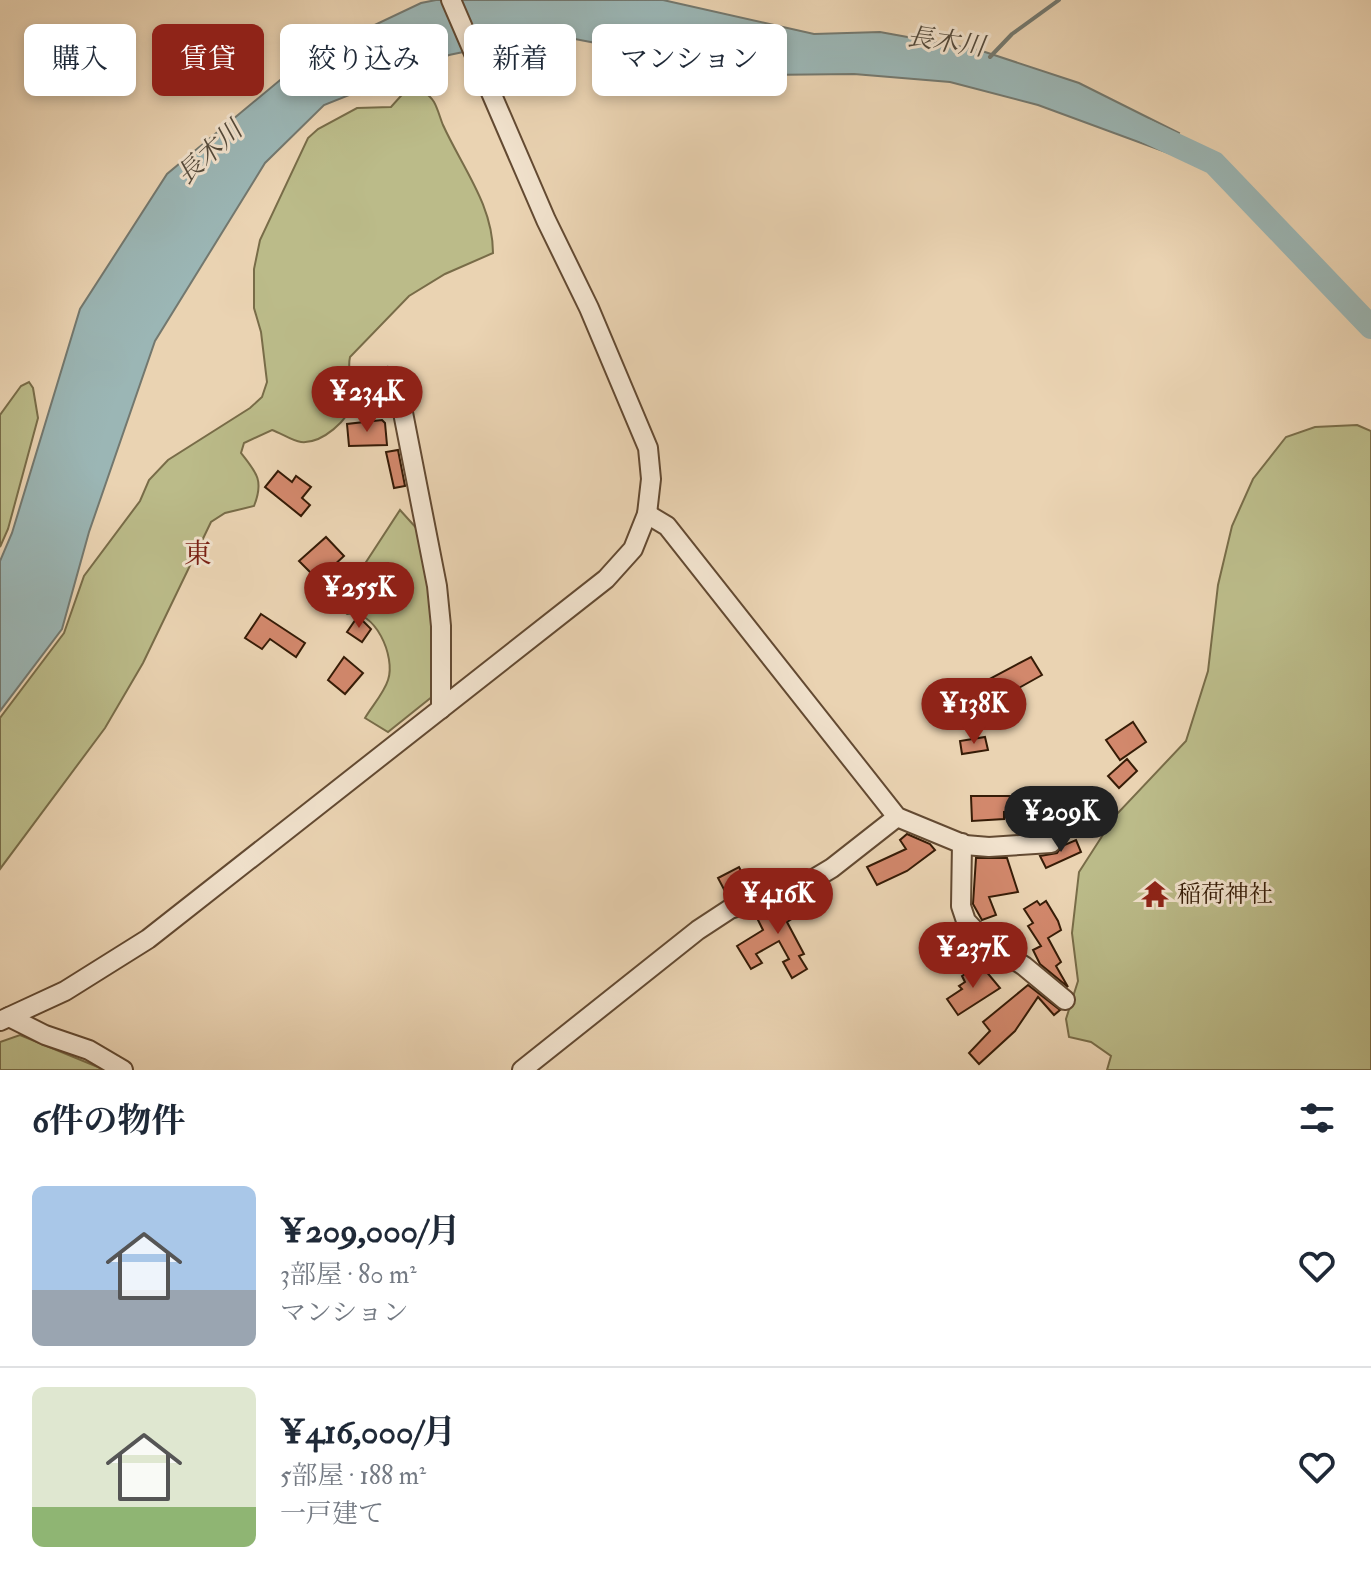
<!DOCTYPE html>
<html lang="ja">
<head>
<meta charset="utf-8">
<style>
  body { margin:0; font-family:"IM FELL Double Pica","Noto Serif JP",serif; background:#f6f6f7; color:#1f2937; height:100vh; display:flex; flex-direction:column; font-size:30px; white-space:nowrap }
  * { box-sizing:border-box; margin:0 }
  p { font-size:26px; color:#747a83 }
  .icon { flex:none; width:44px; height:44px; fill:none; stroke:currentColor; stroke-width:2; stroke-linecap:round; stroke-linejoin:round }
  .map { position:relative; height:1070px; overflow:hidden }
  .sheet { display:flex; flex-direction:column; background:#fff; flex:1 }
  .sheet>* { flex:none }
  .banner { position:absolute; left:24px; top:24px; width:800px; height:72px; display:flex; gap:16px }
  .price { position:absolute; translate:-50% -68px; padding:0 18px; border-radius:28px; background:#8f2418; color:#fff; font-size:26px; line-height:52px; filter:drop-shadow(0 2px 4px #0008) }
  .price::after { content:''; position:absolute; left:50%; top:48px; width:24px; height:18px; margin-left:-12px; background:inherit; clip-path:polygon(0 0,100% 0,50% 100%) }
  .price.selected { background:#222; color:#fff }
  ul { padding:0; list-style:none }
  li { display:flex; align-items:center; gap:24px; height:200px; padding:0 32px }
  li+li { border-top:2px solid #e0e1e3 }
  li span { display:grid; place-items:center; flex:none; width:224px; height:160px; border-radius:12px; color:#555 }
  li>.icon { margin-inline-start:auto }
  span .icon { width:96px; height:96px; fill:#fffc; stroke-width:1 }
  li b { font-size:34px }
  h2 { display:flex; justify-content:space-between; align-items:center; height:96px; padding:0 32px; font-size:34px }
  .tag { padding:0 28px; border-radius:12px; background:#fff; box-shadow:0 4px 12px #0003; font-size:28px; line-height:72px }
  .tag.selected { background:#8f2418; color:#fff }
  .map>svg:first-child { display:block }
  .green { fill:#bbbb89; stroke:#786c48; stroke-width:2 }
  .water { fill:#9bb6b5; stroke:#73786f; stroke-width:2 }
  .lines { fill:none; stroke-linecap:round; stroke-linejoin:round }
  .stream { stroke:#73786f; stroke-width:4 }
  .river { stroke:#9bb6b5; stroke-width:24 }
  .building { fill:#d2886c; stroke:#361c07; stroke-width:2 }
  .minor-casing { stroke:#634a32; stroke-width:22 }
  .minor { stroke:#f1e2cd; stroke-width:18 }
  .labels { text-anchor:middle; stroke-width:6; stroke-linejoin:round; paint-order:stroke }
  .poi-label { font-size:24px; fill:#361c07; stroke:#f1e2cd; text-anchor:start }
  .water-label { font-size:26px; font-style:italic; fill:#544a3b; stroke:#f1e2cd }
  .quarter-label { font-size:28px; fill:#7a1f14; stroke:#f1e2cd }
</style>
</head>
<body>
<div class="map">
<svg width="1371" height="1070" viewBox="0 0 1371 1070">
  <rect width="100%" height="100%" fill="#ead3b2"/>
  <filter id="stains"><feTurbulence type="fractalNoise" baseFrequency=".0025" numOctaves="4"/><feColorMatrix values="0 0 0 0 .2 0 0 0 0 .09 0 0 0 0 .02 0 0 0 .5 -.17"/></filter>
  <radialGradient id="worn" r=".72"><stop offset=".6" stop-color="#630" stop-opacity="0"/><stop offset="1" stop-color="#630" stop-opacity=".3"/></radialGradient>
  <g class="green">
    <path d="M408,88c11,1 20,4 26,14 4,7 6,16 9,23 19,42 50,80 50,128l-48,21 -36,22 -59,61c-4,18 6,30 3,44 -4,19 -31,43 -52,41 -9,-1 -20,-9 -29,-12l-28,13 -3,10c16,20 23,28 13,53l-29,7 -14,9 -68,141 -38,65 -105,141v-151l64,-85 20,-57 56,-75 9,-21 19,-20 82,-52 12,-11 5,-15 -6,-50 -7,-24v-39l6,-29 48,-102 10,-9 39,-21 34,-1z"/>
    <path d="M29,382l4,6 5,30 -30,111 -8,18v-132l21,-29z"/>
    <path d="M1357,425l14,6v639h-264l4,-14 -20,-14 -22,-5 -3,-18 12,-38 -6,-48 7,-61 36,-56 71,-75 22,-70 10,-86 14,-59 21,-47 33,-42 29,-10z"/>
    <path d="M400,510l19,21 16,97 -2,68 -45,36 -23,-14c7,-12 19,-25 23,-38 8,-23 -13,-72 -41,-66l-9,-9z"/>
    <path d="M20,1035l85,35h-105v-28z"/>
  </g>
  <path class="water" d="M436,0h227l151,34 66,-2 99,18 100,33 100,50 -8,21 -133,-49 -88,-23 -96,-8 -92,1 -213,-41 -100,21 -125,50 -59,58 -110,178 -66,191 -27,97 -62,82v-150l12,-28 68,-224 87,-135 142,-118 112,-53z"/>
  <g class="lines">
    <path class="stream" d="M990,57l22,-23 47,-34"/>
    <path class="river" d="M1146,131l68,32 157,164"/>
  </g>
  <g class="building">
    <path d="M387,367l-2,17 3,16 -11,3 -6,-33z"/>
    <path d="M382,420l3,3 2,22 -38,1 -2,-22z"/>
    <path d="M398,450l7,36 -11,2 -8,-36z"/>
    <path d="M278,471l14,11 4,-6 15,11 -9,11 8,7 -9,11 -36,-29z"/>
    <path d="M326,537l18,19 -26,24 -19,-19z"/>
    <path d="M261,614l44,29 -9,14 -26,-18 -8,10 -17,-11z"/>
    <path d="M358,616l13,13 -9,13 -15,-10z"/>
    <path d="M344,657l19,16 -18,21 -17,-14z"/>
    <path d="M1031,657l11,18 -25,14 2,4 -5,3 5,17 -37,11 -5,-20 -20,11 -9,-14z"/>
    <path d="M1133,722l13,20 -26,18 -14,-20z"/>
    <path d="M985,737l3,13 -26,4 -2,-13z"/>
    <path d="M1127,759l10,12 -18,17 -11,-12z"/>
    <path d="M971,796h44l1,16h-12v7l-32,2z"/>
    <path d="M907,834l23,10 5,6 -28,21 -30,14 -10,-18 39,-18 -6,-9z"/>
    <path d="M1076,840l5,12 -35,16 -6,-12 17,-3 5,-7z"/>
    <path d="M976,858h31l11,34 -29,5 7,18 -14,5 -9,-16z"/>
    <path d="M739,867l11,22 -22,8 -10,-19z"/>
    <path d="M809,895l5,10 -27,17 17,32 -5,2 8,13 -15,9 -9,-16 6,-3 -10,-18 -23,13 6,9 -11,6 -14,-23 26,-16 -7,-14z"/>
    <path d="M1037,901l3,4 6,-4 12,20 3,9 -13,8 13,24 -5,4 12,21 -28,-23 -7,-14 8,-4 -13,-20 5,-3 -9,-14z"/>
    <path d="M980,964l20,24 -42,27 -11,-16 15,-10 -3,-3 6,-4 -3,-6z"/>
    <path d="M1028,985l32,25 -6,5 -16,-18 -23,34 -36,33 -10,-11 21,-22 -7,-9z"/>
  </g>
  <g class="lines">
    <g class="minor-casing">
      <g id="minor">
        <path d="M397,382l40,204 4,40v83"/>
        <path d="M647,514l20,12 230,291 68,28 24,2 62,-4"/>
        <path d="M962,843l-1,63 5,15 18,19 40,26 41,34"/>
        <path d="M9,1017l36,18 44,15 34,20"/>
        <path d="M0,1021l65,-30 83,-52 458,-360 27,-30 14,-35 4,-35 -3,-31 -59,-140 -43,-88 -95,-220"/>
        <path d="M522,1070l176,-140 32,-21 77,-26 25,-15 65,-51"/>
      </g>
    </g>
    <use href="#minor" class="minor"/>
  </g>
  <defs>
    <g id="temple-bare" transform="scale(2.16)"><path d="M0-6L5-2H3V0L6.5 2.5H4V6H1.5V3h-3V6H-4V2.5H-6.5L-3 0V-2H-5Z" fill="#8f2418" stroke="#f1e2cd" stroke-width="2.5" paint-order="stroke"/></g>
  </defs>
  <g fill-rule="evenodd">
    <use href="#temple-bare" x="1155" y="894"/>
  </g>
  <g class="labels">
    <g class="poi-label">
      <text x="1177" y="902">稲荷神社</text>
    </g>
    <g class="water-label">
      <text transform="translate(946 41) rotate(8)" y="9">長木川</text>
      <text transform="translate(209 152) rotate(-43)" y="9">長木川</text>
    </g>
    <g class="quarter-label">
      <text x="198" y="563">東</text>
    </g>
  </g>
  <rect width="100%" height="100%" filter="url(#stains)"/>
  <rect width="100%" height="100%" fill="url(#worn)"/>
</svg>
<b class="price" style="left:367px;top:434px">¥234K</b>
<b class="price" style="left:359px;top:630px">¥255K</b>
<b class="price" style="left:974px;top:746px">¥138K</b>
<b class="price selected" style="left:1061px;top:854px">¥209K</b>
<b class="price" style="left:778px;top:936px">¥416K</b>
<b class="price" style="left:973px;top:990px">¥237K</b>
<div class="banner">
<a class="tag">購入</a>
<a class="tag selected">賃貸</a>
<a class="tag">絞り込み</a>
<a class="tag">新着</a>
<a class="tag">マンション</a>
</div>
</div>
<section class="sheet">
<h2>6件の物件<svg class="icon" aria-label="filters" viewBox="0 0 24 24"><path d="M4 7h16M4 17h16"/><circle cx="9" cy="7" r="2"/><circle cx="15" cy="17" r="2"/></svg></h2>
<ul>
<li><span style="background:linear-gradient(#a9c7e8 65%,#9aa5b1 0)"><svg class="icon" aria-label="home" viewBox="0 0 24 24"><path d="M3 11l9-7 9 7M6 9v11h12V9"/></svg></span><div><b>¥209,000/月</b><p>3部屋 · 80 m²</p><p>マンション</p></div><svg class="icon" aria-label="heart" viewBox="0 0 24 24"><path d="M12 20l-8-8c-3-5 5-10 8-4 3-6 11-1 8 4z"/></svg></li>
<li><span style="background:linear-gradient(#dfe7d0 75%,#8fb573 0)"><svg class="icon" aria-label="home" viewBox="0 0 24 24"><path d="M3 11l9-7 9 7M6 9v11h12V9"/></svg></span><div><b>¥416,000/月</b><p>5部屋 · 188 m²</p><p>一戸建て</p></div><svg class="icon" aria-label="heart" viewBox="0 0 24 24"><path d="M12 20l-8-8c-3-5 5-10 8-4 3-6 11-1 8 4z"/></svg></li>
</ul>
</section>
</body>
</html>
